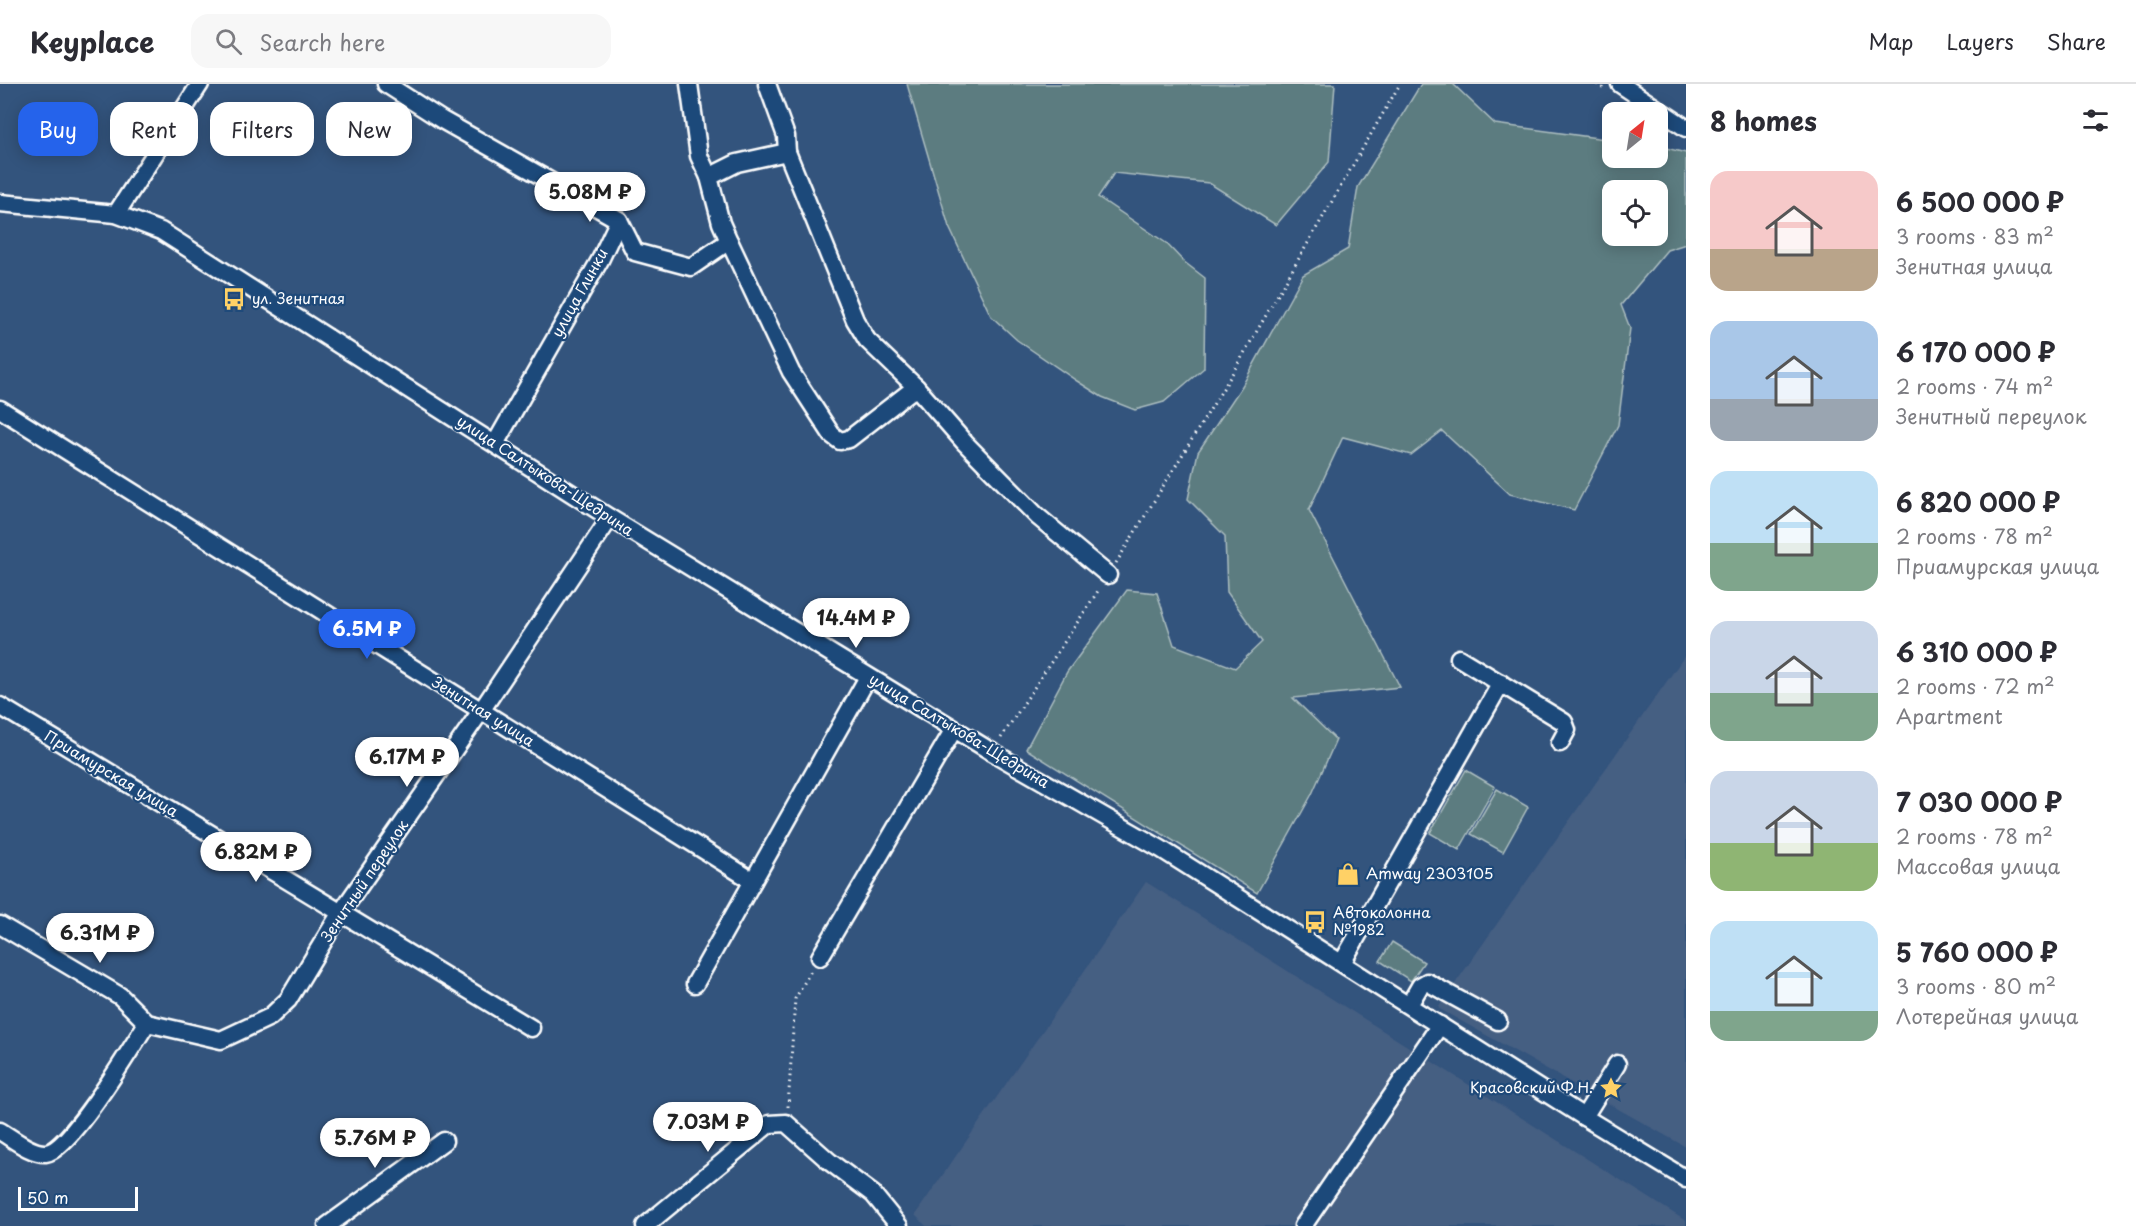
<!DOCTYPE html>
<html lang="en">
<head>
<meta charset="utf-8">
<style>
  body { margin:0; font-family:"Playpen Sans",sans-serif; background:#f7f7f7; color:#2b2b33; height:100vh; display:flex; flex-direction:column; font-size:22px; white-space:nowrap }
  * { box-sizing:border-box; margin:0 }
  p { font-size:20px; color:#7c7c81 }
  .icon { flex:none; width:33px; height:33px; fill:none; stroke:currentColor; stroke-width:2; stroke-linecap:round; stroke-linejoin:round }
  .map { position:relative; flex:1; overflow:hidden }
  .side { display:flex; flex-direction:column; background:#fff; width:450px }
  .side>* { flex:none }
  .guide { position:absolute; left:18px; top:18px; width:570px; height:54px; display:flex; gap:12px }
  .needle { width:39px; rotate:30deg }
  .controls { position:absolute; left:1602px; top:18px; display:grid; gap:12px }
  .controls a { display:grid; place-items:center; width:66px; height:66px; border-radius:12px; background:#fff; box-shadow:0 3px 15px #0003; font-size:30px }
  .scale { position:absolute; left:18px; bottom:15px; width:120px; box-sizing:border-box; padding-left:6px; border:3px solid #fff; border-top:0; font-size:16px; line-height:21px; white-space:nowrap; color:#fff; -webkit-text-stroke:4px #1f4a7a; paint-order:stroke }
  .price { position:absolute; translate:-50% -51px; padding:0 14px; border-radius:21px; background:#fff; color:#222; font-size:20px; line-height:39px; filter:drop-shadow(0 2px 3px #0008) }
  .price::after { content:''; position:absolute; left:50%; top:36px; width:18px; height:14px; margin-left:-9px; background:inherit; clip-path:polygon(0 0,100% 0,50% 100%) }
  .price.on { background:#2563eb; color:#fff }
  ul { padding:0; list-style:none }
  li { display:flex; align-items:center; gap:18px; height:150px; padding:0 24px }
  li span { display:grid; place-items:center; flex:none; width:168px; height:120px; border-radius:18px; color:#555 }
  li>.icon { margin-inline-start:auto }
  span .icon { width:72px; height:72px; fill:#fffc; stroke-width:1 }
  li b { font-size:26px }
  h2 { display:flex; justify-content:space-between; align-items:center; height:72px; padding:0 24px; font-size:26px }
  .pill { padding:0 21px; border-radius:18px; background:#fff; box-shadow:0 3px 15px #0003; font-size:21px; line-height:54px }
  .pill.on { background:#2563eb; color:#fff }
  header { display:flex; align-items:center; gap:36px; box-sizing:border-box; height:84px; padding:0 30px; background:#fff; border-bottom:2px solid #e1e1e2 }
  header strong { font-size:28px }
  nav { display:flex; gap:33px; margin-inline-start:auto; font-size:21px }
  .search { width:420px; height:54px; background:#f7f7f7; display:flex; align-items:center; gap:15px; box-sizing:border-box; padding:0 21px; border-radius:18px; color:#7c7c81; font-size:22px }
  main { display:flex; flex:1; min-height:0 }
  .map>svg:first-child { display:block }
  .built { fill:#455e82 }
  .green { fill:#5b7c80; stroke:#adbec0; stroke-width:1.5; fill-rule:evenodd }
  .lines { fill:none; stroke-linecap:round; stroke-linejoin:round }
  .minor-casing { stroke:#fff; stroke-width:21 }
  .path { stroke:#fff; stroke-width:3; stroke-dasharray:1.5 4.5; stroke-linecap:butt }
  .minor { stroke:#1f4a7a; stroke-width:16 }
  .labels { text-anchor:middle; stroke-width:4.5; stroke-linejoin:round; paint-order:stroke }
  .street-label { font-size:15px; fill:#fff; stroke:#1f4a7a }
  .poi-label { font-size:15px; fill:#fff; stroke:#1f4a7a; text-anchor:start }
</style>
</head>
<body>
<header>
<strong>Keyplace</strong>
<div class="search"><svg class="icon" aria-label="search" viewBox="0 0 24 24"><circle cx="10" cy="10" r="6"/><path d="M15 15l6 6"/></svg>Search here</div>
<nav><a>Map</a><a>Layers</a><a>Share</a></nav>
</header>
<main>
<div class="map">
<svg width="1686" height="1142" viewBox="0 0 1686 1142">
  <rect width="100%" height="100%" fill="#33547d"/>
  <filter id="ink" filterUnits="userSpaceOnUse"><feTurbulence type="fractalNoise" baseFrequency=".0167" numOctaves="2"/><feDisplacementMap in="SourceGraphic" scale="12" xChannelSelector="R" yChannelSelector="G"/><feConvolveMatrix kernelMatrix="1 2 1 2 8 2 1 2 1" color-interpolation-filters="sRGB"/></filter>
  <g filter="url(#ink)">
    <g class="built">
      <path d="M1686,570v493l-248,-139z"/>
      <path d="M1146,798l540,339v5h-760l-11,-11z"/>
    </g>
    <g class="green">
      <path d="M907,0h428l-6,78 -53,63 -67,-42 -95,-10 -16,24 68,46 17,18 22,17 -1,90 -40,34 -29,8 -33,-13 -25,-16 -60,-41 -26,-24 -42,-89z"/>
      <path d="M1421,0h32l42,40 117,16v18h46v-12l28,7v91l-19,6 -46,55 9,23 -12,97 -44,85 -64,-16 -68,-63 -31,24 -68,-18 -34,73 91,177 -107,11 43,42 -24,54 -55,99 -231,-144 41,-77 60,-82 30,3 17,52 61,23 27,-26 -35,-50 -2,-56 -37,-37 10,-47 44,-66 61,-111 45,-26 10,-62zM1658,106v46h-46v-46z"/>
      <path d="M1466,686l29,17 -36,63 -29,-17z"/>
      <path d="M1497,705l31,18 -25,45 -32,-18z"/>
      <path d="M1392,858l32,20 -13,19 -31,-20z"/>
    </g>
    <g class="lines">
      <g class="minor-casing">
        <g id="minor">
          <path d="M386,0l56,36 177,100 -19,40 -105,184"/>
          <path d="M689,0l10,72 10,21"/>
          <path d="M767,0l19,52 1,16 68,168 12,20 49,47 49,56 72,73 71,59"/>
          <path d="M1620,0l66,44"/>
          <path d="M0,119l116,11 45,17 449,287 382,234 169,97 423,268 102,62"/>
          <path d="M116,130l84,-130"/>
          <path d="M619,136l16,32 56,15 38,-26 -8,-18 -12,-46 28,-14 50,-11"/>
          <path d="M729,157l62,131 41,63 8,6 9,-2 67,-52"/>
          <path d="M0,325l753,472"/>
          <path d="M1459,574l105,64 3,8 -7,13"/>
          <path d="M0,622l531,322"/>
          <path d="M0,841l120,71 27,27 74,17 49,-23 18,-17 52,-86 141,-203 129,-193"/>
          <path d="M820,873l134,-228"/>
          <path d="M1342,879l159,-280"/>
          <path d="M695,900l173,-307"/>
          <path d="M1409,921l11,-19 7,-4 71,39"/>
          <path d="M1584,1033l33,-53"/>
          <path d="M0,1047c12,7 31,23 46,22 23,-2 86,-106 101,-130"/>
          <path d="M327,1142l117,-85"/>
          <path d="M645,1142l124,-102 17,-1 44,39 43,32 26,32"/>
          <path d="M1303,1142l137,-201"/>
        </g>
      </g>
      <g class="path">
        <path d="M1597,0l8,6"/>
        <path d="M1116,479l116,-189 168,-290"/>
        <path d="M1001,654l99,-150"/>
        <path d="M788,1023l7,-108 17,-30"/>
      </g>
      <use href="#minor" class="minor"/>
    </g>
  </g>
  <defs>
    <g id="bus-bare" transform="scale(1.8)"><path d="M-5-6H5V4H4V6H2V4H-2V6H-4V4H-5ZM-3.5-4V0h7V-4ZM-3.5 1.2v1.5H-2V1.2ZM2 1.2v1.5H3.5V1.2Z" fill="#ffd166" stroke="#1f4a7a" stroke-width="2.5" paint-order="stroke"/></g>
    <g id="shop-bare" transform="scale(1.8)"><path d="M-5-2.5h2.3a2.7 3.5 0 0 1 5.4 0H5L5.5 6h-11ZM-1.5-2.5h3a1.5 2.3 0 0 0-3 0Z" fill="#ffd166" stroke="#1f4a7a" stroke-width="2.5" paint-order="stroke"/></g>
    <g id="sight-bare" transform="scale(1.8)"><path d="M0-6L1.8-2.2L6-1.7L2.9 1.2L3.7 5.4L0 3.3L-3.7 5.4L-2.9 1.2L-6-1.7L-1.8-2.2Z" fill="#ffd166" stroke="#1f4a7a" stroke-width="2.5" paint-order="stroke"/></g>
  </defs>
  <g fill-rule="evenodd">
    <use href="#bus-bare" x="234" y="215"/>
    <use href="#shop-bare" x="1348" y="790"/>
    <use href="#bus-bare" x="1315" y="838"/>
    <use href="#sight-bare" x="1611" y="1004"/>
  </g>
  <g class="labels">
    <g class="street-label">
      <text transform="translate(580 209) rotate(-61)" y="5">улица Глинки</text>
      <text transform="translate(545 392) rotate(33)" y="5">улица Салтыкова-Щедрина</text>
      <text transform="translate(483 628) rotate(32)" y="5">Зенитная улица</text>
      <text transform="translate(959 647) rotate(31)" y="5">улица Салтыкова-Щедрина</text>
      <text transform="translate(111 690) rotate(31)" y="5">Приамурская улица</text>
      <text transform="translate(365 797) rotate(-56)" y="5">Зенитный переулок</text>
    </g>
    <g class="poi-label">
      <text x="252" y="220">ул. Зенитная</text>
      <text x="1366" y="795">Amway 2303105</text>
      <text x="1333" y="834">Автоколонна<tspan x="1333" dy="17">№1982</tspan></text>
      <text x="1593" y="1009" text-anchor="end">Красовский Ф.Н.</text>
    </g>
  </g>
</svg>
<div class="controls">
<a><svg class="needle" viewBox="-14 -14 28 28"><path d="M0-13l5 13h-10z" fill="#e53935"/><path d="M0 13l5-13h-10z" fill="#7c7c81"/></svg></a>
<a><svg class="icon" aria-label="locate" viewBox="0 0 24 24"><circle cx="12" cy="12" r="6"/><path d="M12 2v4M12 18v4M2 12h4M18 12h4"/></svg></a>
</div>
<div class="scale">50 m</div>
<b class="price" style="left:590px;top:139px">5.08M ₽</b>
<b class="price" style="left:856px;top:565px">14.4M ₽</b>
<b class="price on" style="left:367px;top:576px">6.5M ₽</b>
<b class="price" style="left:407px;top:704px">6.17M ₽</b>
<b class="price" style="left:256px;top:799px">6.82M ₽</b>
<b class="price" style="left:100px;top:880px">6.31M ₽</b>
<b class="price" style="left:708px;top:1069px">7.03M ₽</b>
<b class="price" style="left:375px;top:1085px">5.76M ₽</b>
<div class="guide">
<a class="pill on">Buy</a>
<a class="pill">Rent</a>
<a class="pill">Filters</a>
<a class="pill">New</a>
</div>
</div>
<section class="side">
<h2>8 homes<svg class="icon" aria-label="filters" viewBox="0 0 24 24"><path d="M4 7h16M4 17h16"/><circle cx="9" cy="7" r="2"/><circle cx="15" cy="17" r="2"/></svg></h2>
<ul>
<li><span style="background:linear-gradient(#f6c9c9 65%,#b9a48a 0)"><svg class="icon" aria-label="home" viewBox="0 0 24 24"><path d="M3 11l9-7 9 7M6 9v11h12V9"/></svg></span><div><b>6 500 000 ₽</b><p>3 rooms · 83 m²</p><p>Зенитная улица</p></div></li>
<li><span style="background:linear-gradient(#a9c7e8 65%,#9aa5b1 0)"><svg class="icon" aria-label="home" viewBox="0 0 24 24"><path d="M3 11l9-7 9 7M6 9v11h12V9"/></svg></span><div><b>6 170 000 ₽</b><p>2 rooms · 74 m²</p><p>Зенитный переулок</p></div></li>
<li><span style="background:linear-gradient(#bfe0f5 60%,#7fa58c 0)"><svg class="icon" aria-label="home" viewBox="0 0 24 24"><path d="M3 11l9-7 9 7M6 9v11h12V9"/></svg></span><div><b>6 820 000 ₽</b><p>2 rooms · 78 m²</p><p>Приамурская улица</p></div></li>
<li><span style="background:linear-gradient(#c9d6e8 60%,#7fa58c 0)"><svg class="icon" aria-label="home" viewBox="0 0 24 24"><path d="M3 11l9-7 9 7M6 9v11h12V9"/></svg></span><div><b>6 310 000 ₽</b><p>2 rooms · 72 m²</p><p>Apartment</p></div></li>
<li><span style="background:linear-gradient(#c9d6e8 60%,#8fb573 0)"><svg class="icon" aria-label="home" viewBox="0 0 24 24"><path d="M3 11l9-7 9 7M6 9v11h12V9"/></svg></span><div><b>7 030 000 ₽</b><p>2 rooms · 78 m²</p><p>Массовая улица</p></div></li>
<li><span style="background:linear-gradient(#bfe0f5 75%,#7fa58c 0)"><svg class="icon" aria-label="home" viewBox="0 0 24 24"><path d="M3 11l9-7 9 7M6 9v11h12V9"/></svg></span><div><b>5 760 000 ₽</b><p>3 rooms · 80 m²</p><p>Лотерейная улица</p></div></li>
</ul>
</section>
</main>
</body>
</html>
